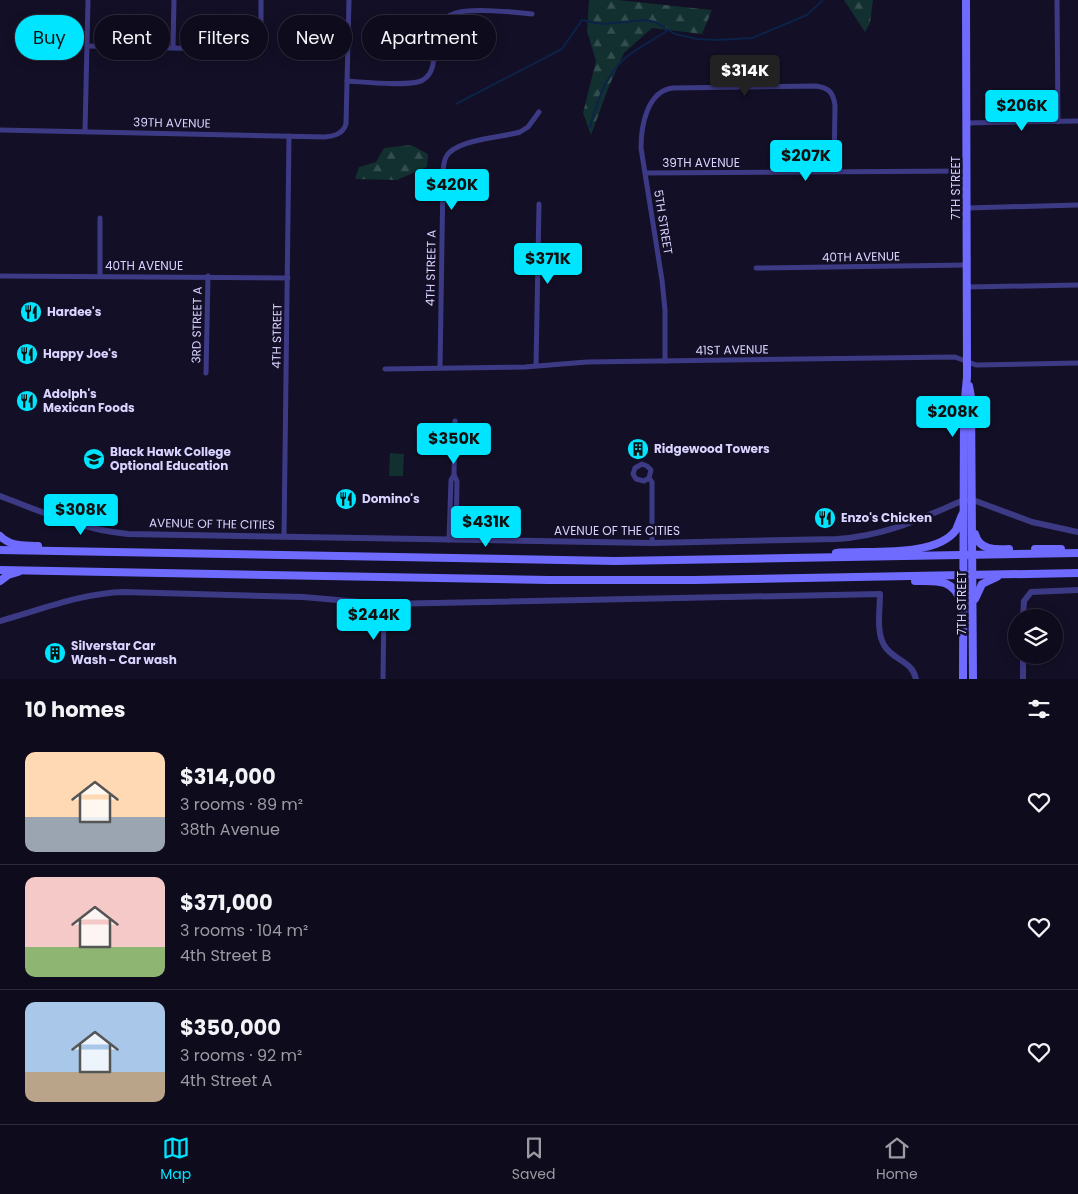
<!DOCTYPE html>
<html lang="en">
<head>
<meta charset="utf-8">
<style>
  body { margin:0; font-family:Poppins,sans-serif; background:#171425; color:#f1f3f6; height:100vh; display:flex; flex-direction:column; font-size:19px; white-space:nowrap }
  * { box-sizing:border-box; margin:0 }
  p { font-size:16px; color:#9b9ba3 }
  .icon { flex:none; width:28px; height:28px; fill:none; stroke:currentColor; stroke-width:2; stroke-linecap:round; stroke-linejoin:round }
  .map { position:relative; height:679px; overflow:hidden }
  .panel { display:flex; flex-direction:column; background:#0e0b1c; flex:1 }
  .panel>* { flex:none }
  .banner { position:absolute; left:15px; top:15px; width:500px; height:45px; display:flex; gap:10px }
  .controls { position:absolute; left:1008px; top:609px; display:grid; gap:10px }
  .controls a { display:grid; place-items:center; width:55px; height:55px; border-radius:50%; background:#0e0b1c; box-shadow:0 2px 12px #0003,0 0 0 1px #2e2b3b; font-size:25px }
  .price { position:absolute; translate:-50% -42px; padding:0 11px; border-radius:5px; background:#00e5ff; color:#111; font-size:16px; line-height:32px; filter:drop-shadow(0 1px 2px #0008) }
  .price::after { content:''; position:absolute; left:50%; top:30px; width:15px; height:11px; margin-left:-8px; background:inherit; clip-path:polygon(0 0,100% 0,50% 100%) }
  .price.active { background:#222; color:#fff }
  ul { padding:0; list-style:none }
  li { display:flex; align-items:center; gap:15px; height:125px; padding:0 25px }
  li+li { border-top:1px solid #2e2b3b }
  li span { display:grid; place-items:center; flex:none; width:140px; height:100px; border-radius:10px; color:#555 }
  li>.icon { margin-inline-start:auto }
  span .icon { width:60px; height:60px; fill:#fffc; stroke-width:1 }
  li b { font-size:21px }
  h2 { display:flex; justify-content:space-between; align-items:center; height:60px; padding:0 25px; font-size:21px }
  .tag { padding:0 18px; border-radius:22px; background:#0e0b1c; box-shadow:0 2px 12px #0003,0 0 0 1px #2e2b3b; font-size:18px; line-height:45px }
  .tag.active { background:#00e5ff; color:#111 }
  .menu { display:flex; justify-content:space-around; align-items:center; height:70px; border-top:1px solid #2e2b3b; background:#0e0b1c; font-size:14px; color:#9b9ba3 }
  .menu a { display:grid; justify-items:center; gap:2px }
  .menu .active { color:#00e5ff }
  .map>svg:first-child { display:block }
  .forest { fill:url(#forest-firs) }
  .park { fill:#12302f }
  .lines { fill:none; stroke-linecap:round; stroke-linejoin:round }
  .stream { stroke:#0c2248; stroke-width:2 }
  .minor { stroke:#3d3a85; stroke-width:5 }
  .tertiary { stroke:#3d3a85; stroke-width:6 }
  .secondary { stroke:#6f6bff; stroke-width:8 }
  .labels { text-anchor:middle; stroke-width:5; stroke-linejoin:round; paint-order:stroke }
  .street-label { font-size:12px; fill:#d9d4ff; stroke:#130f26 }
  .poi-label { font-size:12px; font-weight:bold; fill:#d9d4ff; stroke:#130f26; text-anchor:start }
</style>
</head>
<body>
<div class="map">
<svg width="1078" height="679" viewBox="0 0 1078 679">
  <defs>
    <pattern id="forest-firs" width="22" height="20" patternUnits="userSpaceOnUse" patternTransform="scale(1.25)"><rect width="22" height="20" fill="#12302f"/><path d="M5 1l3.5 6h-7zM16 11l3.5 6h-7z" fill="#344d4e"/></pattern>
  </defs>
  <rect width="100%" height="100%" fill="#130f26"/>
  <g class="forest">
    <path d="M589,0h29l94,10 -10,24 -50,-6 -28,25 -15,33 -18,49 -8,-22 13,-52 -9,-30z"/>
    <path d="M844,0h29l-3,23 -5,9z"/>
    <path d="M411,145l17,9 -1,13 -30,13 -42,-1 4,-12 17,-5 8,-14z"/>
  </g>
  <path class="park" d="M390,453l14,1 -1,22h-14z"/>
  <g class="lines">
    <g class="stream">
      <path d="M456,104l106,-55 20,-29 19,4 45,-4 9,2 20,12 22,5 21,1 34,-2 55,-23 16,-15"/>
      <path d="M590,127c7,-25 15,-51 35,-69 13,-11 29,-18 43,-28"/>
    </g>
    <g class="minor">
      <path d="M1057,0l1,122"/>
      <path d="M87,46l174,4v-50"/>
      <path d="M173,47l1,-47"/>
      <path d="M347,81c16,1 64,6 76,-1 24,-15 -5,-56 33,-67 15,-5 59,-1 76,1"/>
      <path d="M966,123l112,-2"/>
      <path d="M0,130l325,7c9,-1 18,-3 21,-13l3,-124"/>
      <path d="M85,131l3,-131"/>
      <path d="M645,173l322,-2"/>
      <path d="M967,208l111,-3"/>
      <path d="M756,268l211,-3"/>
      <path d="M0,276l288,2"/>
      <path d="M100,276v-58"/>
      <path d="M968,287l110,-2"/>
      <path d="M665,361v-51l-3,-30 -21,-132c0,-22 6,-57 32,-60l143,-2c13,2 17,6 19,19l-1,67"/>
      <path d="M536,366l3,-162"/>
      <path d="M440,368l3,-191c0,-6 0,-14 3,-20 9,-18 55,-19 74,-25l8,-5 11,-15"/>
      <path d="M385,369l140,-2 62,-5 368,-5 21,8 102,-2"/>
      <path d="M206,373l2,-97"/>
      <path d="M454,475l1,-54"/>
      <path d="M649,478l-5,3 -8,-2 -3,-5 2,-6 7,-4 5,2 4,4 -2,8 3,4v61"/>
      <path d="M284,537l5,-401"/>
      <path d="M449,540l2,-60 3,-5 3,6 -1,59"/>
      <path d="M383,679l1,-75"/>
    </g>
    <g class="tertiary">
      <path d="M0,496c42,16 82,34 128,38l524,9 185,-4c49,-3 82,-20 127,-39h9l59,22 46,10"/>
      <path d="M1023,618l1,-17 7,-9 47,-2"/>
      <path d="M0,621c40,-11 82,-28 124,-29l179,5 81,7 496,-10c0,16 -4,37 4,51 8,15 28,15 32,34"/>
      <path d="M1023,679v-24"/>
    </g>
    <g class="secondary">
      <path d="M969,386l2,11 2,282"/>
      <path d="M975,534c4,16 20,16 34,15"/>
      <path d="M0,536c11,11 24,9 38,10"/>
      <path d="M1035,549h26"/>
      <path d="M0,550l615,11 463,-8"/>
      <path d="M836,553c32,-3 100,5 120,-23 2,-5 4,-10 6,-15"/>
      <path d="M0,570l549,10h145l384,-7"/>
      <path d="M0,581l8,-6 10,-3"/>
      <path d="M915,581c21,0 38,-3 46,21"/>
      <path d="M975,599l7,-15 15,-7"/>
      <path d="M963,679l1,-270 3,-32 -1,-377"/>
    </g>
  </g>
  <defs>
    <g id="restaurant-disc" transform="scale(1.125)"><circle r="9.5" fill="#00e5ff" stroke="#130f26"/><path d="M-5-6h1v4h1v-4h1v4h1v-4h1v5L-1.5 .5V6h-2V.5L-5-1ZM5-6V6H3V1.5H1.5Q1.5-4 5-6Z" fill="#111"/></g>
    <g id="building-disc" transform="scale(1.125)"><circle r="9.5" fill="#00e5ff" stroke="#130f26"/><path d="M-4-6H4V6H1V3H-1V6H-4ZM-2.5-4.3h1.7v1.8h-1.7ZM.8-4.3h1.7v1.8H.8ZM-2.5-1h1.7V.8h-1.7ZM.8-1h1.7V.8H.8Z" fill="#111"/></g>
    <g id="school-disc" transform="scale(1.125)"><circle r="9.5" fill="#00e5ff" stroke="#130f26"/><path d="M0-5L7-2L0 1L-7-2ZM-4 1L0 2.5L4 1V4Q0 6-4 4Z" fill="#111"/></g>
  </defs>
  <g fill-rule="evenodd">
    <use href="#restaurant-disc" x="31" y="312"/>
    <use href="#restaurant-disc" x="27" y="354"/>
    <use href="#restaurant-disc" x="27" y="401"/>
    <use href="#building-disc" x="638" y="449"/>
    <use href="#school-disc" x="94" y="459"/>
    <use href="#restaurant-disc" x="346" y="499"/>
    <use href="#restaurant-disc" x="825" y="518"/>
    <use href="#building-disc" x="55" y="653"/>
  </g>
  <g class="labels">
    <g class="street-label">
      <text transform="translate(172 123) rotate(1)" y="4">39TH AVENUE</text>
      <text x="701" y="167">39TH AVENUE</text>
      <text transform="translate(956 188) rotate(-90)" y="4">7TH STREET</text>
      <text transform="translate(663 222) rotate(81)" y="4">5TH STREET</text>
      <text transform="translate(861 257) rotate(-1)" y="4">40TH AVENUE</text>
      <text x="144" y="270">40TH AVENUE</text>
      <text transform="translate(431 268) rotate(-89)" y="4">4TH STREET A</text>
      <text transform="translate(197 325) rotate(-89)" y="4">3RD STREET A</text>
      <text transform="translate(277 336) rotate(-89)" y="4">4TH STREET</text>
      <text transform="translate(732 350) rotate(-1)" y="4">41ST AVENUE</text>
      <text transform="translate(212 524) rotate(1)" y="4">AVENUE OF THE CITIES</text>
      <text x="617" y="535">AVENUE OF THE CITIES</text>
      <text transform="translate(962 603) rotate(-90)" y="4">7TH STREET</text>
    </g>
    <g class="poi-label">
      <text x="47" y="316">Hardee's</text>
      <text x="43" y="358">Happy Joe's</text>
      <text x="43" y="398">Adolph's<tspan x="43" dy="14">Mexican Foods</tspan></text>
      <text x="654" y="453">Ridgewood Towers</text>
      <text x="110" y="456">Black Hawk College<tspan x="110" dy="14">Optional Education</tspan></text>
      <text x="362" y="503">Domino's</text>
      <text x="841" y="522">Enzo's Chicken</text>
      <text x="71" y="650">Silverstar Car<tspan x="71" dy="14">Wash - Car wash</tspan></text>
    </g>
  </g>
</svg>
<div class="controls">
<a><svg class="icon" aria-label="layers" viewBox="0 0 24 24"><path d="M12 4l9 5-9 5-9-5zM3 14l9 5 9-5"/></svg></a>
</div>
<b class="price active" style="left:745px;top:97px">$314K</b>
<b class="price" style="left:1022px;top:132px">$206K</b>
<b class="price" style="left:806px;top:182px">$207K</b>
<b class="price" style="left:452px;top:211px">$420K</b>
<b class="price" style="left:548px;top:285px">$371K</b>
<b class="price" style="left:953px;top:438px">$208K</b>
<b class="price" style="left:454px;top:465px">$350K</b>
<b class="price" style="left:81px;top:536px">$308K</b>
<b class="price" style="left:486px;top:548px">$431K</b>
<b class="price" style="left:374px;top:641px">$244K</b>
<div class="banner">
<a class="tag active">Buy</a>
<a class="tag">Rent</a>
<a class="tag">Filters</a>
<a class="tag">New</a>
<a class="tag">Apartment</a>
</div>
</div>
<section class="panel">
<h2>10 homes<svg class="icon" aria-label="filters" viewBox="0 0 24 24"><path d="M4 7h16M4 17h16"/><circle cx="9" cy="7" r="2"/><circle cx="15" cy="17" r="2"/></svg></h2>
<ul>
<li><span style="background:linear-gradient(#ffd9b3 65%,#9aa5b1 0)"><svg class="icon" aria-label="home" viewBox="0 0 24 24"><path d="M3 11l9-7 9 7M6 9v11h12V9"/></svg></span><div><b>$314,000</b><p>3 rooms · 89 m²</p><p>38th Avenue</p></div><svg class="icon" aria-label="heart" viewBox="0 0 24 24"><path d="M12 20l-8-8c-3-5 5-10 8-4 3-6 11-1 8 4z"/></svg></li>
<li><span style="background:linear-gradient(#f6c9c9 70%,#8fb573 0)"><svg class="icon" aria-label="home" viewBox="0 0 24 24"><path d="M3 11l9-7 9 7M6 9v11h12V9"/></svg></span><div><b>$371,000</b><p>3 rooms · 104 m²</p><p>4th Street B</p></div><svg class="icon" aria-label="heart" viewBox="0 0 24 24"><path d="M12 20l-8-8c-3-5 5-10 8-4 3-6 11-1 8 4z"/></svg></li>
<li><span style="background:linear-gradient(#a9c7e8 70%,#b9a48a 0)"><svg class="icon" aria-label="home" viewBox="0 0 24 24"><path d="M3 11l9-7 9 7M6 9v11h12V9"/></svg></span><div><b>$350,000</b><p>3 rooms · 92 m²</p><p>4th Street A</p></div><svg class="icon" aria-label="heart" viewBox="0 0 24 24"><path d="M12 20l-8-8c-3-5 5-10 8-4 3-6 11-1 8 4z"/></svg></li>
</ul>
</section>
<nav class="menu">
<a class="active"><svg class="icon" aria-label="map" viewBox="0 0 24 24"><path d="M3 6l6-2 6 2 6-2v14l-6 2-6-2-6 2zM9 4v14M15 6v14"/></svg>Map</a>
<a><svg class="icon" aria-label="saved" viewBox="0 0 24 24"><path d="M7 4h10v16l-5-4-5 4z"/></svg>Saved</a>
<a><svg class="icon" aria-label="home" viewBox="0 0 24 24"><path d="M3 11l9-7 9 7M6 9v11h12V9"/></svg>Home</a>
</nav>
</body>
</html>
